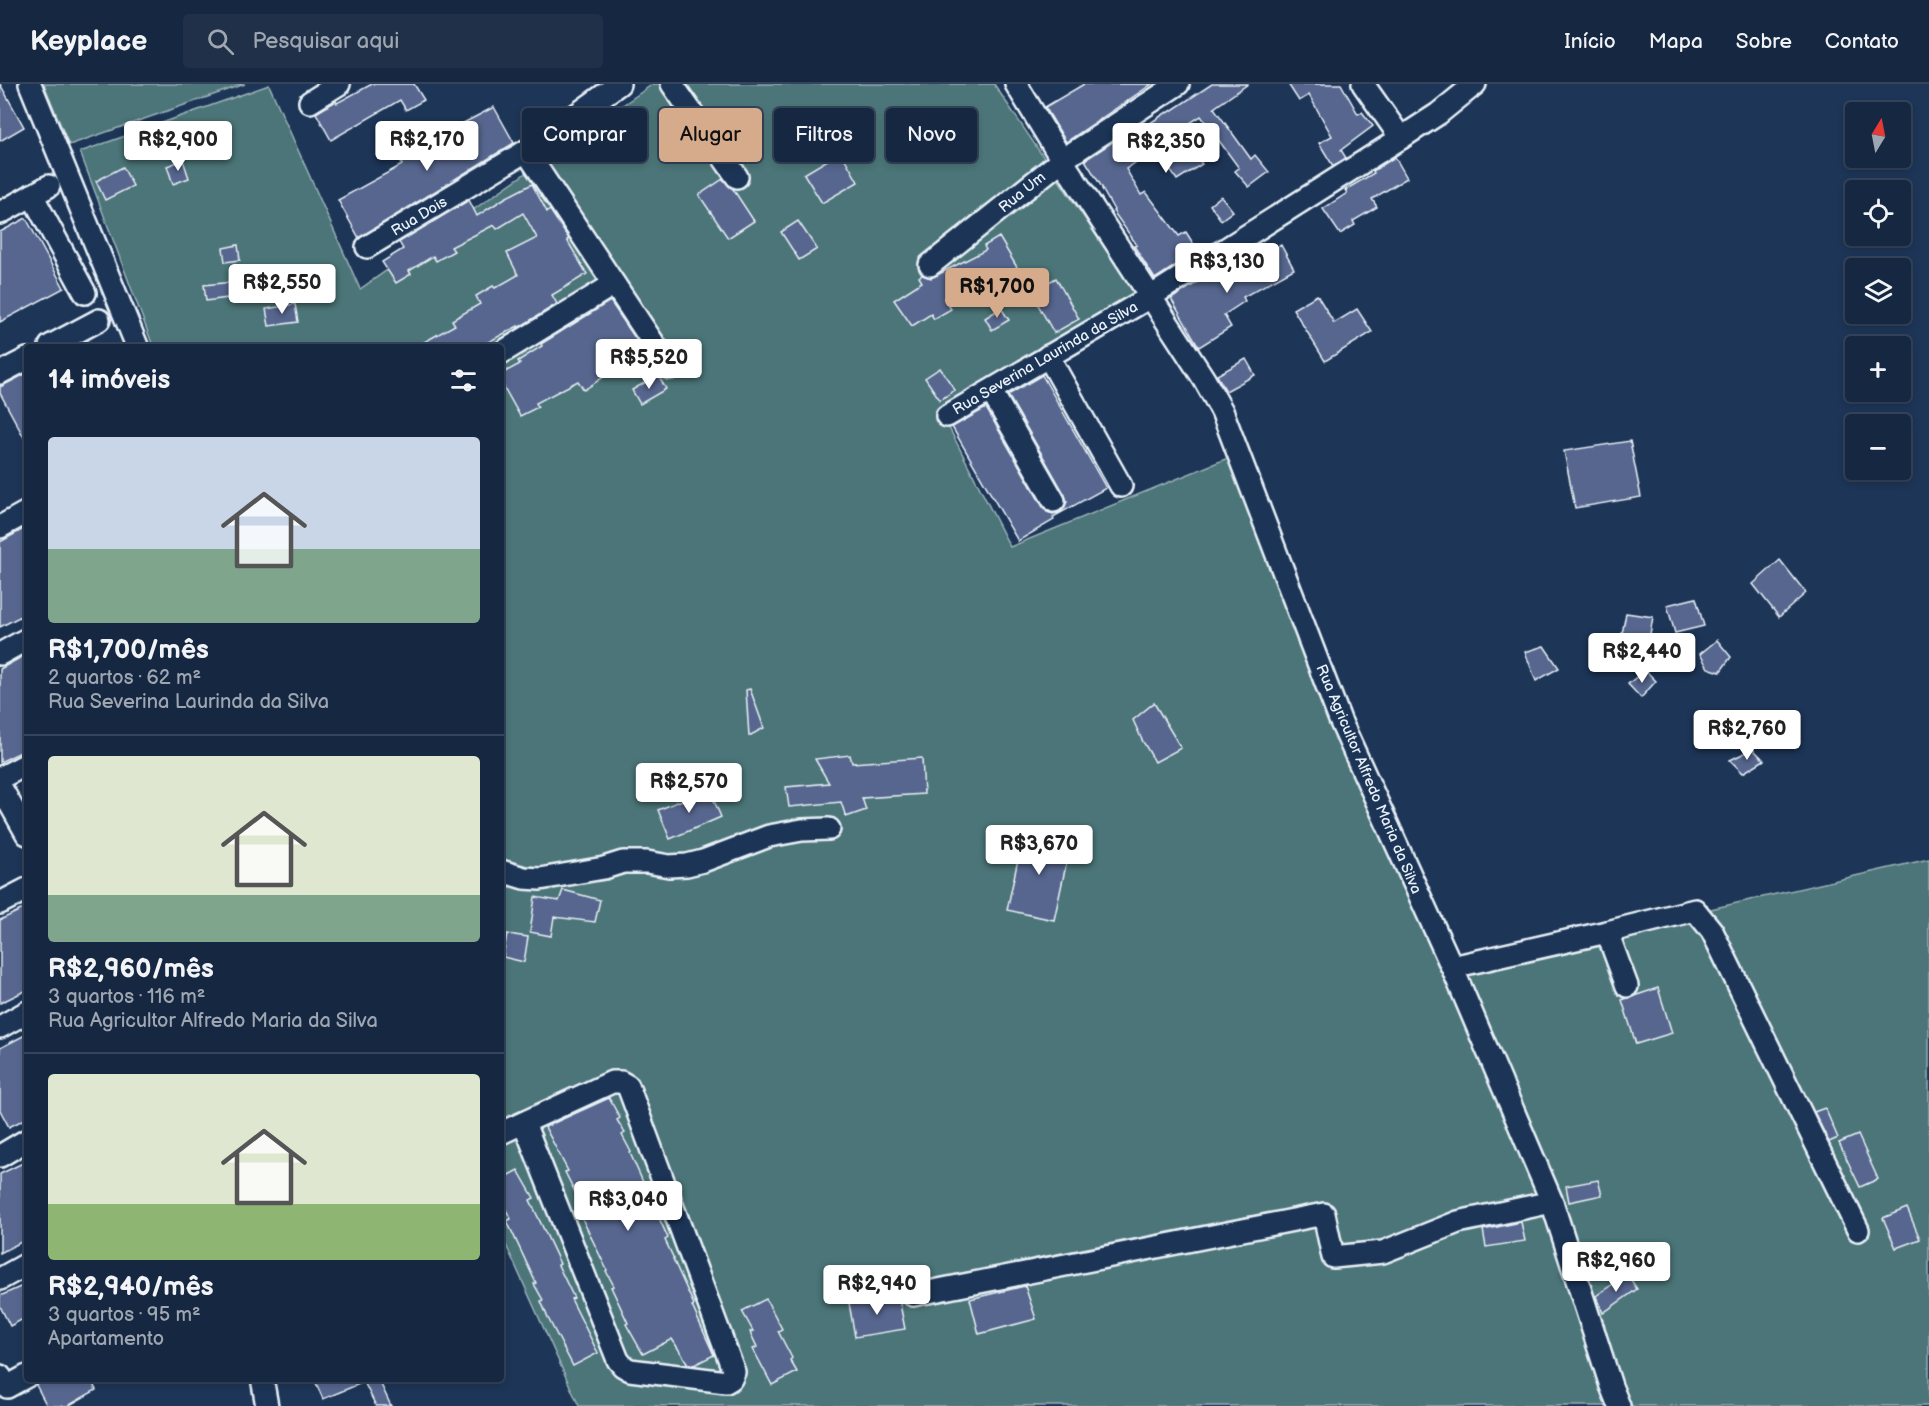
<!DOCTYPE html>
<html lang="pt">
<head>
<meta charset="utf-8">
<style>
  body { margin:0; font-family:"Balsamiq Sans",sans-serif; background:#1f3048; color:#f1f3f6; height:100vh; display:flex; flex-direction:column; font-size:22px; white-space:nowrap }
  * { box-sizing:border-box; margin:0 }
  p { font-size:20px; color:#9ea6b1 }
  .icon { flex:none; width:33px; height:33px; fill:none; stroke:currentColor; stroke-width:2; stroke-linecap:round; stroke-linejoin:round }
  .map { position:relative; flex:1; overflow:hidden }
  .panel { position:absolute; left:24px; top:260px; width:480px; height:1038px; display:flex; flex-direction:column; background:#162841; border-radius:6px; box-shadow:0 3px 9px #0003,0 0 0 2px #35445a }
  .panel>* { flex:none }
  .banner { position:absolute; left:522px; top:24px; width:570px; height:54px; display:flex; gap:12px }
  .needle { width:39px; rotate:10deg }
  .buttons { position:absolute; left:1845px; top:18px; display:grid; gap:12px }
  .buttons a { display:grid; place-items:center; width:66px; height:66px; border-radius:6px; background:#162841; box-shadow:0 3px 9px #0003,0 0 0 2px #35445a; font-size:30px }
  .price { position:absolute; translate:-50% -51px; padding:0 14px; border-radius:6px; background:#fff; color:#222; font-size:20px; line-height:39px; filter:drop-shadow(0 2px 3px #0008) }
  .price::after { content:''; position:absolute; left:50%; top:36px; width:18px; height:14px; margin-left:-9px; background:inherit; clip-path:polygon(0 0,100% 0,50% 100%) }
  .price.current { background:#d6ab8b; color:#111 }
  ul { padding:0; list-style:none }
  li { display:grid; align-content:center; gap:12px; height:318px; padding:0 24px }
  li+li { border-top:2px solid #35445a }
  li span { display:grid; place-items:center; height:186px; border-radius:6px; color:#555 }
  li>.icon { margin-inline-start:auto }
  span .icon { width:108px; height:108px; fill:#fffc; stroke-width:1 }
  li b { font-size:26px }
  h2 { display:flex; justify-content:space-between; align-items:center; height:72px; padding:0 24px; font-size:26px }
  .chip { padding:0 21px; border-radius:6px; background:#162841; box-shadow:0 3px 9px #0003,0 0 0 2px #35445a; font-size:21px; line-height:54px }
  .chip.current { background:#d6ab8b; color:#111 }
  header { display:flex; align-items:center; gap:36px; box-sizing:border-box; height:84px; padding:0 30px; background:#162841; border-bottom:2px solid #35445a }
  header strong { font-size:28px }
  nav { display:flex; gap:33px; margin-inline-start:auto; font-size:21px }
  .search { width:420px; height:54px; background:#1f3048; display:flex; align-items:center; gap:15px; box-sizing:border-box; padding:0 21px; border-radius:6px; color:#9ea6b1; font-size:22px }
  .map>svg:first-child { display:block }
  .green { fill:#4c7478; stroke:#9ab2b8; stroke-width:1.5 }
  .building { fill:#56668e; stroke:#e8f1f8; stroke-width:1.5 }
  .lines { fill:none; stroke-linecap:round; stroke-linejoin:round }
  .street-casing { stroke:#e8f1f8; stroke-width:26 }
  .street { stroke:#1d3557; stroke-width:21 }
  .labels { text-anchor:middle; stroke-width:4.5; stroke-linejoin:round; paint-order:stroke }
  .street-label { font-size:15px; fill:#e8f1f8; stroke:#1d3557 }
</style>
</head>
<body>
<header>
<strong>Keyplace</strong>
<div class="search"><svg class="icon" aria-label="search" viewBox="0 0 24 24"><circle cx="10" cy="10" r="6"/><path d="M15 15l6 6"/></svg>Pesquisar aqui</div>
<nav><a>Início</a><a>Mapa</a><a>Sobre</a><a>Contato</a></nav>
</header>
<div class="map">
<svg width="1929" height="1322" viewBox="0 0 1929 1322">
  <rect width="100%" height="100%" fill="#1d3557"/>
  <filter id="ink" filterUnits="userSpaceOnUse"><feTurbulence type="fractalNoise" baseFrequency=".0167" numOctaves="2"/><feDisplacementMap in="SourceGraphic" scale="12" xChannelSelector="R" yChannelSelector="G"/><feConvolveMatrix kernelMatrix="1 2 1 2 8 2 1 2 1" color-interpolation-filters="sRGB"/></filter>
  <g filter="url(#ink)">
    <g class="green">
      <path d="M44,0h201l-176,61z"/>
      <path d="M653,0h341l141,209 -194,119 69,135 218,-89 123,308 89,205 489,-112v547h-1350l-78,-172v-888h-348l-73,-194 189,-67 91,204z"/>
    </g>
    <g class="building">
      <path d="M0,0l24,43 -24,14z"/>
      <path d="M372,0h42l10,16 -18,10 -6,-10 -69,40 -15,-27 20,-12 1,2z"/>
      <path d="M1084,0h68l-86,58 -21,-35z"/>
      <path d="M1212,0h36l-34,24 37,51 4,-4 14,17 -20,15 -14,-16 4,-3 -38,-52 -22,14 23,34 -25,16 -21,-31 -30,20 15,26 5,-3 33,44 7,-4 12,19 -43,28 -21,-33 3,-1 -24,-34 1,-1 -12,-21h1l-18,-29 47,-31 3,4 32,-21 1,1z"/>
      <path d="M1288,0h53l17,30 4,-2 11,14 -32,24 5,8 -13,8 -14,-23 13,-7 -23,-41 -10,6z"/>
      <path d="M494,23l20,36 -155,95 -21,-38 64,-35 -1,-2 38,-20 -2,-4 19,-12z"/>
      <path d="M841,68l17,30 -36,21 -18,-29z"/>
      <path d="M1395,73l12,21 -35,21 5,8 -24,14 2,4 -15,9 -17,-25 24,-16 -2,-3 29,-17 -1,-2z"/>
      <path d="M183,76l6,18 -16,6 -6,-18z"/>
      <path d="M123,83l10,19 -28,14 -9,-19z"/>
      <path d="M723,95l10,10 21,32 -26,17 -29,-43z"/>
      <path d="M532,100l15,28 3,-2 19,29 -2,1 20,34 -35,21 5,9 -39,24v-2l-30,16 2,4h-73l38,-21 -3,-5 28,-16 -4,-8 17,-10 2,2 23,-13 -11,-22 30,-15 -14,-25 -26,16 -3,-4 -43,22 3,4 -18,10 -3,-5 -24,15 2,3 -15,9 -14,-21 21,-13 -4,-7 70,-42 8,16 28,-18z"/>
      <path d="M1221,112l12,15 -12,9 -11,-15z"/>
      <path d="M26,134l38,70 -64,34v-90z"/>
      <path d="M798,137l19,28 -18,11 -18,-28z"/>
      <path d="M999,153l19,32 -46,23 -4,-8 -24,14 7,11 -17,10 -3,-5 -19,12 -18,-26 28,-18 -3,-5 3,-2 9,3 6,-3 49,-25 -2,-4z"/>
      <path d="M238,161l2,15 -15,2 -2,-14z"/>
      <path d="M1281,161l13,24 -51,28 2,4 -21,14 7,12 -32,20 -28,-48 41,-26 3,5 11,-7 2,4z"/>
      <path d="M1056,194l23,41 -25,14 -23,-41z"/>
      <path d="M233,198l2,15 -29,4 -2,-16z"/>
      <path d="M1317,211l17,28 23,-14 15,23 -47,29 -32,-52z"/>
      <path d="M610,217l32,47 -27,17 2,3 -33,22 -6,-9 -42,22 2,4 -18,9 -19,-34v-8l19,-10 -2,-3 24,-15 -1,-2z"/>
      <path d="M295,220l3,18 -29,4 -3,-17z"/>
      <path d="M1001,224l8,12 -17,10 -7,-12z"/>
      <path d="M1246,275l9,16 -29,16 -9,-16z"/>
      <path d="M940,284l15,22 -15,10 -15,-22z"/>
      <path d="M27,289v70l-27,-50v-6z"/>
      <path d="M658,291l8,14 -26,15 -8,-14z"/>
      <path d="M1042,291l64,113 -53,29 1,3 -36,21 -66,-114 34,-19 57,99 4,5 6,2 8,-2 6,-10 -2,-7 -57,-100z"/>
      <path d="M1630,357l11,56 -66,11 -11,-57z"/>
      <path d="M27,443v86l-27,14v-85z"/>
      <path d="M1780,476l26,33 -27,24 -26,-33z"/>
      <path d="M1696,514l8,28 -29,7 -8,-28z"/>
      <path d="M1626,529l27,4 -4,23 -27,-6z"/>
      <path d="M1717,556l14,17 -11,15 -12,-4 -8,-14z"/>
      <path d="M1544,562l15,22 -23,13 -11,-29z"/>
      <path d="M27,570v95l-27,13v-93z"/>
      <path d="M1645,586l11,11 -15,17 -13,-14z"/>
      <path d="M750,605l14,39 -15,8 -3,-46z"/>
      <path d="M1154,619l27,45 -26,14 -13,-22 -9,-20z"/>
      <path d="M1753,665l11,11 -21,13 -13,-13z"/>
      <path d="M850,671l2,8 70,-5 2,36 -62,4 4,12 -20,7 -5,-15 -52,5 -3,-20 43,-4 -14,-24z"/>
      <path d="M709,705l12,28 -51,22 -12,-29z"/>
      <path d="M1024,748l47,10 -17,78 -47,-10z"/>
      <path d="M563,806l37,10 -5,22 -41,-5 -3,19 -21,-4 5,-35 24,4z"/>
      <path d="M27,823v83l-27,13v-83z"/>
      <path d="M507,850l21,3 -4,25 -21,-5z"/>
      <path d="M1658,904l14,45 -36,11 -14,-44z"/>
      <path d="M27,950v84l-18,9 -9,-17v-62z"/>
      <path d="M609,1014l11,20 -3,2 8,13 -3,2 9,17 -1,1 38,85 -3,2 9,19h-1l21,46 -2,1 22,49 -20,10 -6,-1 -16,-25 -29,15 -17,-30 2,-1 -17,-36 3,-1 -8,-15 1,-1 -31,-64 5,-2 -16,-32 3,-1 -23,-44z"/>
      <path d="M1825,1024l13,30 -9,4 -15,-30z"/>
      <path d="M1858,1051l20,44 -18,8 -21,-44z"/>
      <path d="M27,1077v78l-27,14v-79z"/>
      <path d="M518,1086l16,28 -4,2 30,64 -2,1 16,33 -3,1 27,54 -25,13 -25,-48 -7,-17 2,-1 -9,-16 2,-1 -29,-62 4,-2 -10,-18v-22z"/>
      <path d="M1598,1096l4,15 -33,7 -3,-16z"/>
      <path d="M1907,1124l13,31 -24,9 -13,-30z"/>
      <path d="M1521,1138l4,19 -39,6 -3,-17z"/>
      <path d="M1627,1190l10,15 -34,24 -7,-17z"/>
      <path d="M27,1200v33l-17,9 -10,-20v-10z"/>
      <path d="M1025,1202l11,33 -57,15 -9,-35z"/>
      <path d="M898,1210l7,35 -50,8 -6,-34z"/>
      <path d="M766,1215l16,30 -4,2 14,27 -2,2 7,12 -25,13 -19,-36 4,-2 -7,-15 3,-1 -11,-20z"/>
      <path d="M39,1294h51l6,12 -28,16h-21l-11,-21z"/>
      <path d="M326,1294h52l13,28h-15l-12,-24 -41,17 -7,-16z"/>
    </g>
    <g class="lines">
      <g class="street-casing">
        <g id="street">
          <path d="M30,0l107,262"/>
          <path d="M672,0l65,93"/>
          <path d="M1016,0l46,76 142,219 18,32 118,309 112,247 100,235 59,184 8,20"/>
          <path d="M1363,0l38,54"/>
          <path d="M310,18l29,-18"/>
          <path d="M526,67l144,217"/>
          <path d="M32,111l53,98"/>
          <path d="M0,129l49,-27"/>
          <path d="M367,163l159,-96 93,-67"/>
          <path d="M930,181l132,-105 116,-76"/>
          <path d="M50,262l49,-26"/>
          <path d="M501,269l113,-69"/>
          <path d="M1048,272l73,130"/>
          <path d="M0,289l27,-14"/>
          <path d="M991,307l63,110"/>
          <path d="M947,332l203,-119 251,-159 37,-24 37,-30"/>
          <path d="M0,443l27,-15"/>
          <path d="M0,570l27,-15"/>
          <path d="M0,694l27,-14"/>
          <path d="M0,702l27,48"/>
          <path d="M501,787l23,7 16,1 64,-11 19,-6h24l22,4 18,-1 16,-4 66,-25 33,-6 27,-1"/>
          <path d="M0,819l27,-14"/>
          <path d="M1452,883l155,-35"/>
          <path d="M1627,902l-20,-54 88,-22 17,21 146,299"/>
          <path d="M0,943l27,-15"/>
          <path d="M501,1049l111,-51h9l7,4 106,286 -3,7 -5,3 -96,-12 -7,-4 -5,-6 -94,-237"/>
          <path d="M0,1072l27,-16"/>
          <path d="M0,1195l27,-15"/>
          <path d="M913,1211l411,-81 9,43 50,-5 75,-30 94,-20"/>
          <path d="M0,1292l7,11 20,-11"/>
          <path d="M262,1294l5,28"/>
        </g>
      </g>
      <use href="#street" class="street"/>
    </g>
  </g>
  <g class="labels">
    <g class="street-label">
      <text transform="translate(1022 108) rotate(-39)" y="5">Rua Um</text>
      <text transform="translate(419 132) rotate(-31)" y="5">Rua Dois</text>
      <text transform="translate(1045 274) rotate(-30)" y="5">Rua Severina Laurinda da Silva</text>
      <text transform="translate(1369 695) rotate(67)" y="5">Rua Agricultor Alfredo Maria da Silva</text>
    </g>
  </g>
</svg>
<div class="buttons">
<a><svg class="needle" viewBox="-14 -14 28 28"><path d="M0-13l5 13h-10z" fill="#e53935"/><path d="M0 13l5-13h-10z" fill="#9ea6b1"/></svg></a>
<a><svg class="icon" aria-label="locate" viewBox="0 0 24 24"><circle cx="12" cy="12" r="6"/><path d="M12 2v4M12 18v4M2 12h4M18 12h4"/></svg></a>
<a><svg class="icon" aria-label="layers" viewBox="0 0 24 24"><path d="M12 4l9 5-9 5-9-5zM3 14l9 5 9-5"/></svg></a>
<a>+</a>
<a>−</a>
</div>
<b class="price" style="left:178px;top:88px">R$2,900</b>
<b class="price" style="left:427px;top:88px">R$2,170</b>
<b class="price" style="left:1166px;top:90px">R$2,350</b>
<b class="price" style="left:1227px;top:210px">R$3,130</b>
<b class="price" style="left:282px;top:231px">R$2,550</b>
<b class="price current" style="left:997px;top:235px">R$1,700</b>
<b class="price" style="left:649px;top:306px">R$5,520</b>
<b class="price" style="left:1642px;top:600px">R$2,440</b>
<b class="price" style="left:1747px;top:677px">R$2,760</b>
<b class="price" style="left:689px;top:730px">R$2,570</b>
<b class="price" style="left:1039px;top:792px">R$3,670</b>
<b class="price" style="left:628px;top:1148px">R$3,040</b>
<b class="price" style="left:1616px;top:1209px">R$2,960</b>
<b class="price" style="left:877px;top:1232px">R$2,940</b>
<div class="banner">
<a class="chip">Comprar</a>
<a class="chip current">Alugar</a>
<a class="chip">Filtros</a>
<a class="chip">Novo</a>
</div>
<section class="panel">
<h2>14 imóveis<svg class="icon" aria-label="filters" viewBox="0 0 24 24"><path d="M4 7h16M4 17h16"/><circle cx="9" cy="7" r="2"/><circle cx="15" cy="17" r="2"/></svg></h2>
<ul>
<li><span style="background:linear-gradient(#c9d6e8 60%,#7fa58c 0)"><svg class="icon" aria-label="home" viewBox="0 0 24 24"><path d="M3 11l9-7 9 7M6 9v11h12V9"/></svg></span><div><b>R$1,700/mês</b><p>2 quartos · 62 m²</p><p>Rua Severina Laurinda da Silva</p></div></li>
<li><span style="background:linear-gradient(#dfe7d0 75%,#7fa58c 0)"><svg class="icon" aria-label="home" viewBox="0 0 24 24"><path d="M3 11l9-7 9 7M6 9v11h12V9"/></svg></span><div><b>R$2,960/mês</b><p>3 quartos · 116 m²</p><p>Rua Agricultor Alfredo Maria da Silva</p></div></li>
<li><span style="background:linear-gradient(#dfe7d0 70%,#8fb573 0)"><svg class="icon" aria-label="home" viewBox="0 0 24 24"><path d="M3 11l9-7 9 7M6 9v11h12V9"/></svg></span><div><b>R$2,940/mês</b><p>3 quartos · 95 m²</p><p>Apartamento</p></div></li>
</ul>
</section>
</div>
</body>
</html>
